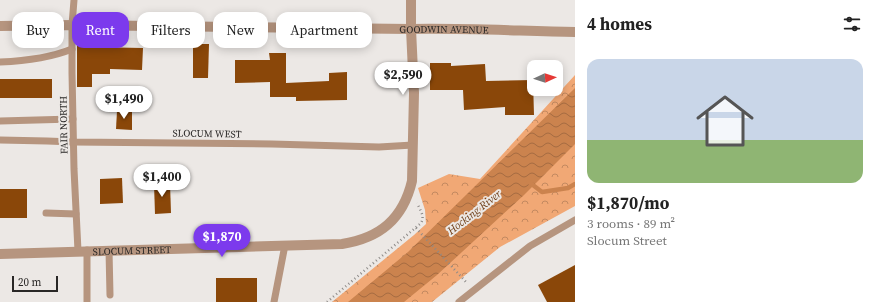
<!DOCTYPE html>
<html lang="en">
<head>
<meta charset="utf-8">
<style>
  body { margin:0; font-family:"Source Serif 4",serif; background:#f6f6f6; color:#222; height:100vh; display:flex; flex-direction:column; font-size:15px; white-space:nowrap }
  * { box-sizing:border-box; margin:0 }
  p { font-size:13px; color:#767676 }
  .icon { flex:none; width:22px; height:22px; fill:none; stroke:currentColor; stroke-width:2; stroke-linecap:round; stroke-linejoin:round }
  .map { position:relative; flex:1; overflow:hidden }
  .panel { display:flex; flex-direction:column; background:#fff; width:300px }
  .panel>* { flex:none }
  .top-card { position:absolute; left:12px; top:12px; width:380px; height:36px; display:flex; gap:8px }
  .needle { width:26px; rotate:87deg }
  .buttons { position:absolute; left:527px; top:60px; display:grid; gap:8px }
  .buttons a { display:grid; place-items:center; width:36px; height:36px; border-radius:8px; background:#fff; box-shadow:0 2px 10px #0003; font-size:20px }
  .scale { position:absolute; left:12px; bottom:10px; width:46px; box-sizing:border-box; padding-left:4px; border:2px solid #292726; border-top:0; font-size:11px; line-height:14px; white-space:nowrap; color:#292726; -webkit-text-stroke:3px #ece8e5; paint-order:stroke }
  .price { position:absolute; translate:-50% -34px; padding:0 9px; border-radius:14px; background:#fff; color:#222; font-size:13px; line-height:26px; filter:drop-shadow(0 1px 2px #0008) }
  .price::after { content:''; position:absolute; left:50%; top:24px; width:12px; height:9px; margin-left:-6px; background:inherit; clip-path:polygon(0 0,100% 0,50% 100%) }
  .price.selected { background:#7c3aed; color:#fff }
  ul { padding:0; list-style:none }
  li { display:grid; align-content:center; gap:8px; height:212px; padding:0 12px }
  li span { display:grid; place-items:center; height:124px; border-radius:12px; color:#555 }
  li>.icon { margin-inline-start:auto }
  span .icon { width:72px; height:72px; fill:#fffc; stroke-width:1 }
  li b { font-size:17px }
  h2 { display:flex; justify-content:space-between; align-items:center; height:48px; padding:0 12px; font-size:17px }
  .tag { padding:0 14px; border-radius:12px; background:#fff; box-shadow:0 2px 10px #0003; font-size:14px; line-height:36px }
  .tag.selected { background:#7c3aed; color:#fff }
  main { display:flex; flex:1; min-height:0 }
  .map>svg:first-child { display:block }
  .forest { fill:url(#forest-crowns) }
  .water { fill:url(#water-waves) }
  .lines { fill:none; stroke-linecap:round; stroke-linejoin:round }
  .stream { stroke:#cb834e; stroke-width:4.5 }
  .building { fill:#8a4709 }
  .path { stroke:#8d8a88; stroke-width:2.5; stroke-dasharray:1 3; stroke-linecap:butt }
  .service { stroke:#b6957f; stroke-width:7 }
  .minor { stroke:#b6957f; stroke-width:10 }
  .labels { text-anchor:middle; stroke-width:4; stroke-linejoin:round; paint-order:stroke }
  .street-label { font-size:10px; fill:#292726; stroke:#ece8e5 }
  .water-label { font-size:11px; font-style:italic; fill:#6f3e17; stroke:#ece8e5 }
</style>
</head>
<body>
<main>
<div class="map">
<svg width="575" height="302" viewBox="0 0 575 302">
  <defs>
    <pattern id="forest-crowns" width="20" height="18" patternUnits="userSpaceOnUse"><rect width="20" height="18" fill="#f1a875"/><path d="M2 6a3 3 0 1 1 6 0M12 15a3 3 0 1 1 6 0" fill="none" stroke="#c38960"/></pattern>
    <pattern id="water-waves" width="16" height="10" patternUnits="userSpaceOnUse"><rect width="16" height="10" fill="#cb834e"/><path d="M0 5q4-4 8 0t8 0" fill="none" stroke="#a56b41"/></pattern>
  </defs>
  <rect width="100%" height="100%" fill="#ece8e5"/>
  <path class="forest" d="M575,75v131l-75,41 -68,55h-100l82,-67 12,-11 -1,-14 -7,-22 31,-14 31,5z"/>
  <path class="water" d="M575,88v56l-51,51 -87,80 -33,27h-56l60,-50z"/>
  <g class="lines">
    <path class="stream" d="M529,182l13,10 26,-4 7,-4"/>
  </g>
  <g class="building">
    <path d="M77,43h15v4l51,1 -1,22 -32,-1v5h-18v13h-15z"/>
    <path d="M193,44h16l-1,34h-15z"/>
    <path d="M269,53h17v30l43,-2v-8l18,-1v28l-51,1v-4h-26v-15l-35,1v-23h35z"/>
    <path d="M430,63h21v3l34,-2 1,17 47,-1 1,35h-29v-8l-41,3 -1,-20h-33z"/>
    <rect x="0" y="79" width="52" height="19"/>
    <path d="M117,111h15v19l-16,-1z"/>
    <path d="M122,178l1,25 -23,1v-25z"/>
    <path d="M170,183l1,30 -16,1 -1,-30z"/>
    <rect x="0" y="189" width="27" height="29"/>
    <path d="M575,265v37h-28l-9,-17z"/>
    <rect x="216" y="278" width="41" height="24"/>
  </g>
  <g class="lines">
    <g class="path">
      <path d="M416,228l51,55"/>
      <path d="M327,302l93,-78c6,-7 0,-14 -3,-21"/>
    </g>
    <g class="service">
      <path d="M74,0l-2,25v48l2,96 4,82"/>
      <path d="M0,62c24,-1 50,-4 72,-13"/>
      <path d="M0,121l73,-2"/>
      <path d="M0,140l47,1 26,1 199,2 107,3 34,-2"/>
      <path d="M46,213l30,1"/>
      <path d="M87,250v52"/>
      <path d="M109,250l1,45"/>
      <path d="M274,302l11,-57"/>
      <path d="M459,302l71,-56 45,-26"/>
    </g>
    <g class="minor">
      <path id="s1" d="M0,26l72,-1 339,4c55,-1 109,2 164,3"/>
      <path id="s2" d="M0,254l342,-10c38,-6 61,-25 70,-63l2,-88 -3,-64v-29"/>
    </g>
  </g>
  <g class="labels">
    <g class="street-label">
      <text dy="4" stroke="none"><textPath href="#s1" startOffset="444">GOODWIN AVENUE</textPath></text>
      <text transform="translate(63 125) rotate(-91)" y="4">FAIR NORTH</text>
      <text transform="translate(207 133) rotate(1)" y="4">SLOCUM WEST</text>
      <text dy="4" stroke="none"><textPath href="#s2" startOffset="132">SLOCUM STREET</textPath></text>
    </g>
    <g class="water-label">
      <text transform="translate(474 212) rotate(-38)" y="4">Hocking River</text>
    </g>
  </g>
</svg>
<div class="buttons">
<a><svg class="needle" viewBox="-14 -14 28 28"><path d="M0-13l5 13h-10z" fill="#e53935"/><path d="M0 13l5-13h-10z" fill="#767676"/></svg></a>
</div>
<div class="scale">20 m</div>
<b class="price" style="left:403px;top:96px">$2,590</b>
<b class="price" style="left:124px;top:120px">$1,490</b>
<b class="price" style="left:162px;top:198px">$1,400</b>
<b class="price selected" style="left:222px;top:258px">$1,870</b>
<div class="top-card">
<a class="tag">Buy</a>
<a class="tag selected">Rent</a>
<a class="tag">Filters</a>
<a class="tag">New</a>
<a class="tag">Apartment</a>
</div>
</div>
<section class="panel">
<h2>4 homes<svg class="icon" aria-label="filters" viewBox="0 0 24 24"><path d="M4 7h16M4 17h16"/><circle cx="9" cy="7" r="2"/><circle cx="15" cy="17" r="2"/></svg></h2>
<ul>
<li><span style="background:linear-gradient(#c9d6e8 65%,#8fb573 0)"><svg class="icon" aria-label="home" viewBox="0 0 24 24"><path d="M3 11l9-7 9 7M6 9v11h12V9"/></svg></span><div><b>$1,870/mo</b><p>3 rooms · 89 m²</p><p>Slocum Street</p></div></li>
</ul>
</section>
</main>
</body>
</html>
